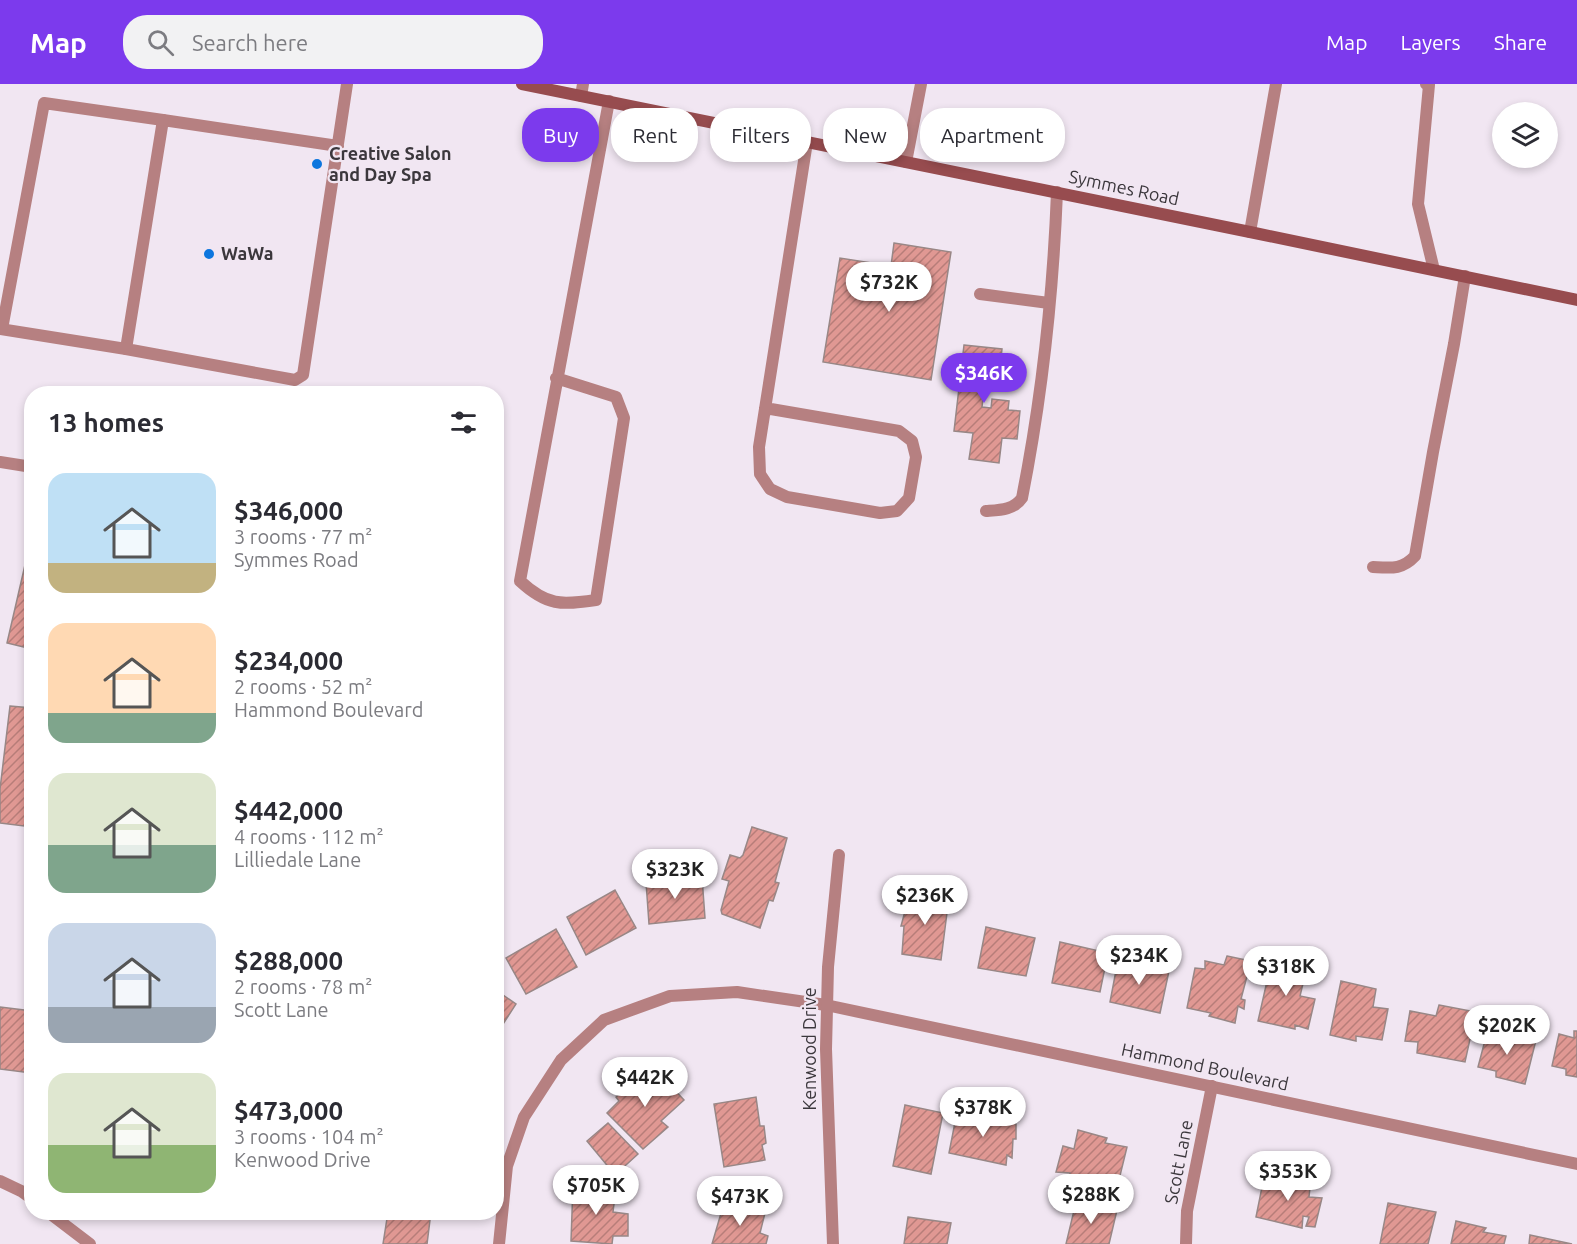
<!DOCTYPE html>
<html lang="en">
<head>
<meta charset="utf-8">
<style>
  body { margin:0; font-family:Ubuntu,sans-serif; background:#f2f2f3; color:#2b2b33; height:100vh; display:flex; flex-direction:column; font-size:22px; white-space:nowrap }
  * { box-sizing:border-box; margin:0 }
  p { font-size:20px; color:#7c7c81 }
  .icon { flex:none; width:33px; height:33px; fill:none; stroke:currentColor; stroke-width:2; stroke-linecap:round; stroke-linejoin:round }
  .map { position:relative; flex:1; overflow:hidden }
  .drawer { position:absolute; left:24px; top:302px; width:480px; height:834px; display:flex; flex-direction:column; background:#fff; border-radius:24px; box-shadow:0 3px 9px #0003 }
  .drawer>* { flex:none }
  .banner { position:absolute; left:522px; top:24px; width:570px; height:54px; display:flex; gap:12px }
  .controls { position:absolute; left:1492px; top:18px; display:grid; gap:12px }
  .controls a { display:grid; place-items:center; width:66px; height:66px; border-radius:50%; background:#fff; box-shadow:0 3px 9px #0003; font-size:30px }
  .price { position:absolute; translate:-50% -51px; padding:0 14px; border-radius:21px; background:#fff; color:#222; font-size:20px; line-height:39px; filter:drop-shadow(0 2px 3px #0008) }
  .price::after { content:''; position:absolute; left:50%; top:36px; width:18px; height:14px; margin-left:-9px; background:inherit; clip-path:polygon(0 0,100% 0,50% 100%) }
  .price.selected { background:#7c3aed; color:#fff }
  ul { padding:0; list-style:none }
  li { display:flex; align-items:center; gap:18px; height:150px; padding:0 24px }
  li span { display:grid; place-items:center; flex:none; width:168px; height:120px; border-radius:18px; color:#555 }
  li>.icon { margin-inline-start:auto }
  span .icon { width:72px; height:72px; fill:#fffc; stroke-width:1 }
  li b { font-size:26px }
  h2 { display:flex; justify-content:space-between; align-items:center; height:72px; padding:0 24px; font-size:26px }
  .tag { padding:0 21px; border-radius:24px; background:#fff; box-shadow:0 3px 9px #0003; font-size:21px; line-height:54px }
  .tag.selected { background:#7c3aed; color:#fff }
  header { display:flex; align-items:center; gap:36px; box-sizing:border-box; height:84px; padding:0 30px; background:#7c3aed; color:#fff }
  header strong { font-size:28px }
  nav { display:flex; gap:33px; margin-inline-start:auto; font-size:21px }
  .search { width:420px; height:54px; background:#f2f2f3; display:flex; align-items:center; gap:15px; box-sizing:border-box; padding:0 21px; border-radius:24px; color:#7c7c81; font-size:22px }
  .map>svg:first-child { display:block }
  .building { fill:url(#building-hatch); stroke:#988786; stroke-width:1.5 }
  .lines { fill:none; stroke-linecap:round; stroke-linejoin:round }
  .lane { stroke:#b68081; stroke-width:12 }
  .street { stroke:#b68081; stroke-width:12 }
  .secondary { stroke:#974c4f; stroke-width:12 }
  .poi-dot { fill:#0d76de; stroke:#f1e6f2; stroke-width:2 }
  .labels { text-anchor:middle; stroke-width:4.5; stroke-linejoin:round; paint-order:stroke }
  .poi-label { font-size:18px; font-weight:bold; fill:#3b373c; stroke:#f1e6f2; text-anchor:start }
  .street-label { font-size:18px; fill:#3b373c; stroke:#f1e6f2 }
</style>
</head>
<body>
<header>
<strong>Map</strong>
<div class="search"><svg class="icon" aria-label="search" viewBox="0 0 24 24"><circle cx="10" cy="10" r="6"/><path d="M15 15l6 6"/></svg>Search here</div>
<nav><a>Map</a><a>Layers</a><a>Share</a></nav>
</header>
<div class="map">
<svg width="1577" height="1160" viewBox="0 0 1577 1160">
  <defs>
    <pattern id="building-hatch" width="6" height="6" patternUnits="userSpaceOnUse" patternTransform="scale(1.5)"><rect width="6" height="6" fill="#e09893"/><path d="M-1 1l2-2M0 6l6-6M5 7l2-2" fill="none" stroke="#b77d79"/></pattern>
  </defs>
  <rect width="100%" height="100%" fill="#f1e6f2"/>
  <g class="building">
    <path d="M894,159l57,9 -20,128 -108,-18 17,-104 51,8z"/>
    <path d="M964,261l38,4 -1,9h6l-1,11 -7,-1 -2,23 -13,-2 -2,18 9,1 1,-9 17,2 -1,9 12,1 -3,28 -15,-1 -3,25 -30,-4 4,-26 -19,-2z"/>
    <path d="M28,468l4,1v96l-25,-6z"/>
    <path d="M10,622l22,2v119l-32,-4v-34z"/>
    <path d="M752,743l35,11 -12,44 4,1 -6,18 -4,-1 -9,28 -38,-14 -1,-4 8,-29 -7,-2 8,-24 10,3 3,-3z"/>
    <path d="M702,793l3,41 -56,6 -3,-42z"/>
    <path d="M615,806l21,38 -50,27 -19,-38z"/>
    <path d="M910,809l39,4 -8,63 -39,-6 2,-28h-3z"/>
    <path d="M986,843l49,11 -9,38 -48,-8z"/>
    <path d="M556,845l21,38 -51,27 -20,-36z"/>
    <path d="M1060,858l48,11 -8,39 -48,-9z"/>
    <path d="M1227,872l24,5 -10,38 4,1 -1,9 -6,-3 -3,17 -26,-7 2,-3 -24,-5 8,-40 10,1v-8l19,4z"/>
    <path d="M1272,875l35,8 -7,29 15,3 -7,30 -13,-4v4l-37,-8z"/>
    <path d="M1118,876l51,11 -9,42 -50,-11z"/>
    <path d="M1341,897l35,8 -3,18 15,2 -6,31 -26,-4v5l-26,-6z"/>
    <path d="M496,906l20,14 -20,31z"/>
    <path d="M1439,921l37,7 -11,50 -48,-9 1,-11 -13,-1 5,-30 26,5z"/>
    <path d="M0,923l32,4 -1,62 -31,-4z"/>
    <path d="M1488,945l48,11 -11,44 -29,-7v-6l-18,-4z"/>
    <path d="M1574,947h3v46l-11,-2v-6l-14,-3 7,-32 15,4z"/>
    <path d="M655,985l29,31 -23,21 7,6 -25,22 -36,-36 12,-12 -3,-4 17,-15 3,4z"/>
    <path d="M756,1013l4,29h4l2,17 -4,2 3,15 -41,7 -10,-63z"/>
    <path d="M905,1021l38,8 -12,61 -38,-8z"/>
    <path d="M957,1028l41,6 -3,4 8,1v-2l13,3v15h-3l-1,19 -5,-3 -1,10 -57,-12z"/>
    <path d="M608,1039l30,31 -23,21 -28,-34z"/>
    <path d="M1078,1046l29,8 -2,5 22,4 -10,41 -48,-9 1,-6 -14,-1 7,-26 11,3z"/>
    <path d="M1289,1090l22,4 -2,19 13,1 -7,29 -9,-1 3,-9 -6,-1 -1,12 -46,-11 8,-40 22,4z"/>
    <path d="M573,1101l43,3 -3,24 15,2v22h-15l-1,8 -41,-3z"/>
    <path d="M1076,1118l41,8 -8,34h-43z"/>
    <path d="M724,1119l41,10 -5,20 8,3 -2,8h-54z"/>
    <path d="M1388,1119l48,9 -8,32h-48z"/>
    <path d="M388,1128h43l-4,32h-44z"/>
    <path d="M908,1133l43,6 -4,21h-43z"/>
    <path d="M1456,1137l30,7 -3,4 23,4 -2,8h-53z"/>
    <path d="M1530,1151l42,9h-43z"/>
  </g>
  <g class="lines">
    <g class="lane">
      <path d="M1426,0l3,1 -11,119 16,66"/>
      <path d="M581,12l2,-12"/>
      <path d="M338,62l-175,-26 -37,229 169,31 8,-5 44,-291"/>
      <path d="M906,78l15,-78"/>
      <path d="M980,210l69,9"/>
      <path d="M0,245l126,20"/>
      <path d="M2,245l42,-226 119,17"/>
      <path d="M556,294l60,19 8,21 -28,182c-35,5 -49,6 -76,-19l89,-480"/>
      <path d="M765,324l134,23 13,10 4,16 -7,41 -12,13 -17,2 -93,-16 -17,-8 -10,-15 -1,-27 48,-305"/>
      <path d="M0,378l32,5"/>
      <path d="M986,427c13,-1 28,-1 36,-13 20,-101 31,-203 35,-306"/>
      <path d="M1373,483c18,1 29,3 42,-11l18,-104 21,-108 11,-68"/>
    </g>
    <g class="street">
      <path d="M1250,148l26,-148"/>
      <path d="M0,1097l21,10 11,8"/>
      <path d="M48,1128l42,32"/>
      <path d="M499,1160l8,-78 17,-49 37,-57 43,-40 66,-24 67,-4 89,13 751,159"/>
      <path d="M833,1160l-7,-195 2,-82 11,-112"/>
      <path d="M1186,1160l1,-33 25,-125"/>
    </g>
    <path class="secondary" d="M522,0l728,148 327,68"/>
  </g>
  <g class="poi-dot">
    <circle cx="317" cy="80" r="6"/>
    <circle cx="209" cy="170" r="6"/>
  </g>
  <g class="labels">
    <g class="poi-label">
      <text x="329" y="76">Creative Salon<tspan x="329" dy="21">and Day Spa</tspan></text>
      <text x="221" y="176">WaWa</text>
    </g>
    <g class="street-label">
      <text transform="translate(1124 104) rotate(12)" y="6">Symmes Road</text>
      <text transform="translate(810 965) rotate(-90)" y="6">Kenwood Drive</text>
      <text transform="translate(1205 983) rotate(12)" y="6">Hammond Boulevard</text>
      <text transform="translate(1179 1078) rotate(-79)" y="6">Scott Lane</text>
    </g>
  </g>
</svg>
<div class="controls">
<a><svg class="icon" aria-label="layers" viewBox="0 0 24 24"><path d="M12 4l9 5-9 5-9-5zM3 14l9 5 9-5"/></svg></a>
</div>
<b class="price" style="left:889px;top:229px">$732K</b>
<b class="price selected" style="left:984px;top:320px">$346K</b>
<b class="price" style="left:675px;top:816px">$323K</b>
<b class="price" style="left:925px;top:842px">$236K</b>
<b class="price" style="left:1139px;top:902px">$234K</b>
<b class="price" style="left:1286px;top:913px">$318K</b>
<b class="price" style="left:1507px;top:972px">$202K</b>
<b class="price" style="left:645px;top:1024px">$442K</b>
<b class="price" style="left:983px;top:1054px">$378K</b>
<b class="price" style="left:1288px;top:1118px">$353K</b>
<b class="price" style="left:596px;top:1132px">$705K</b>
<b class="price" style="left:1091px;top:1141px">$288K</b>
<b class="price" style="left:740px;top:1143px">$473K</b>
<div class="banner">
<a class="tag selected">Buy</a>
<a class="tag">Rent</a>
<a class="tag">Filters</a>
<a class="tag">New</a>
<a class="tag">Apartment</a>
</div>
<section class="drawer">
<h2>13 homes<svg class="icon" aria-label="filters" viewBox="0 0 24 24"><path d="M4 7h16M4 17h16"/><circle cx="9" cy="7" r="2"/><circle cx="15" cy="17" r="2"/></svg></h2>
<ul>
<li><span style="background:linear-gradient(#bfe0f5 75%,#c2b280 0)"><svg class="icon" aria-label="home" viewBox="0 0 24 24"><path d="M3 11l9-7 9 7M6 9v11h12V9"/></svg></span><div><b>$346,000</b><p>3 rooms · 77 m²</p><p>Symmes Road</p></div></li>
<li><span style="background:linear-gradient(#ffd9b3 75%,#7fa58c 0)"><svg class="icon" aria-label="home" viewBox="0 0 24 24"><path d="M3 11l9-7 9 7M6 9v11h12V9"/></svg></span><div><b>$234,000</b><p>2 rooms · 52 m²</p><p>Hammond Boulevard</p></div></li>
<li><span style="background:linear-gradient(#dfe7d0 60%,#7fa58c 0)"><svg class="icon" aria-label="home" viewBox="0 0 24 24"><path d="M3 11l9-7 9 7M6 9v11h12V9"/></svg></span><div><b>$442,000</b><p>4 rooms · 112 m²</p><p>Lilliedale Lane</p></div></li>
<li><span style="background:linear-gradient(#c9d6e8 70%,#9aa5b1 0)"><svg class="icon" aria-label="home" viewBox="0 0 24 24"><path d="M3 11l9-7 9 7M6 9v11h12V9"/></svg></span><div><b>$288,000</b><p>2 rooms · 78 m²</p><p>Scott Lane</p></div></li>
<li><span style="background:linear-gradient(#dfe7d0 60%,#8fb573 0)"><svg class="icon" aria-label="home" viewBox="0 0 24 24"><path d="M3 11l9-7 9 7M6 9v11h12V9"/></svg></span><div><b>$473,000</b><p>3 rooms · 104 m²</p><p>Kenwood Drive</p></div></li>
</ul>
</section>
</div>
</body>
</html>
